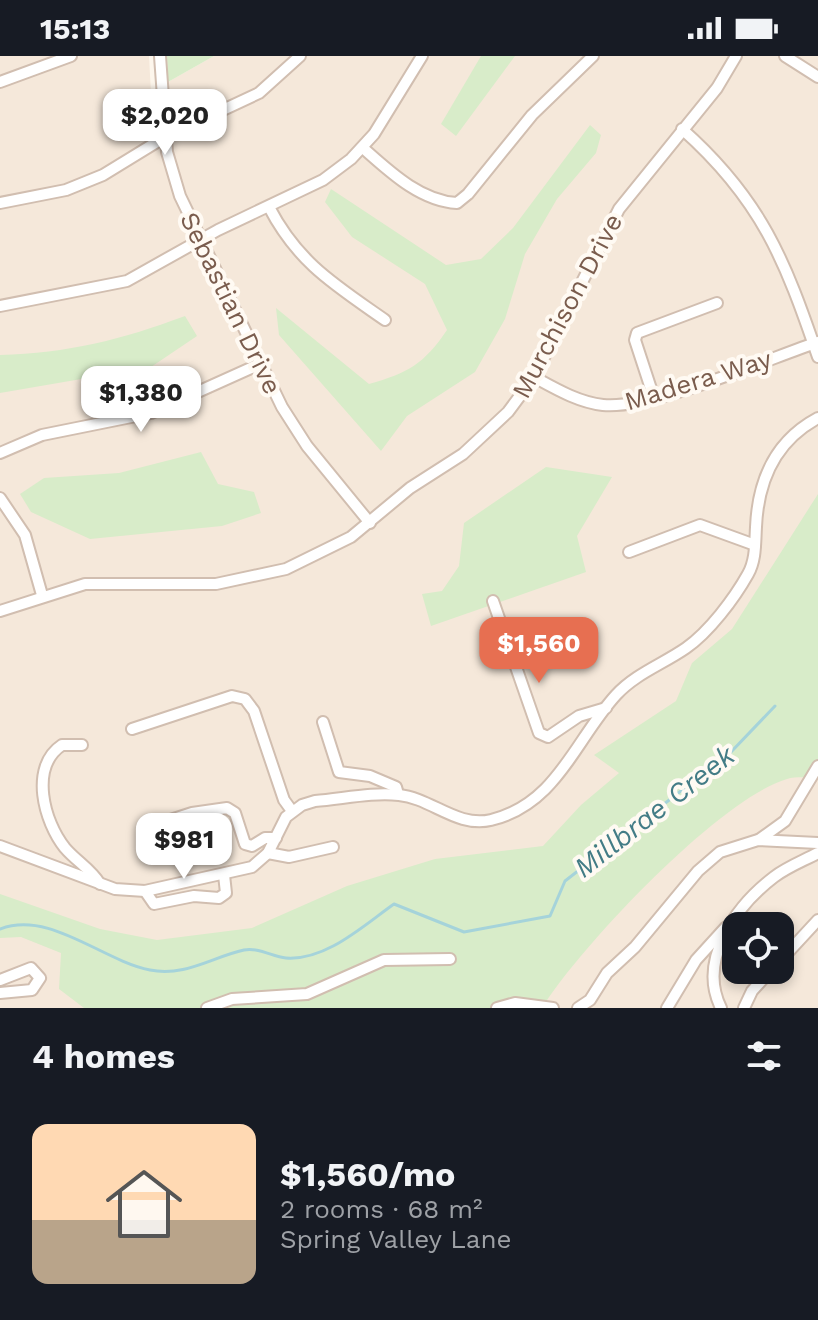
<!DOCTYPE html>
<html lang="en">
<head>
<meta charset="utf-8">
<style>
  body { margin:0; font-family:"Work Sans",sans-serif; background:#242831; color:#f1f3f6; height:100vh; display:flex; flex-direction:column; font-size:30px; white-space:nowrap }
  * { box-sizing:border-box; margin:0 }
  p { font-size:26px; color:#9ea1a6 }
  .icon { flex:none; width:44px; height:44px; fill:none; stroke:currentColor; stroke-width:2; stroke-linecap:round; stroke-linejoin:round }
  .map { position:relative; height:952px; overflow:hidden }
  .side { display:flex; flex-direction:column; background:#171b24; flex:1 }
  .side>* { flex:none }
  .controls { position:absolute; left:722px; top:856px; display:grid; gap:16px }
  .controls a { display:grid; place-items:center; width:72px; height:72px; border-radius:16px; background:#171b24; box-shadow:0 4px 12px #0003; font-size:40px }
  .price { position:absolute; translate:-50% -68px; padding:0 18px; border-radius:16px; background:#fff; color:#222; font-size:26px; line-height:52px; filter:drop-shadow(0 2px 4px #0008) }
  .price::after { content:''; position:absolute; left:50%; top:48px; width:24px; height:18px; margin-left:-12px; background:inherit; clip-path:polygon(0 0,100% 0,50% 100%) }
  .price.current { background:#e76f51; color:#fff }
  ul { padding:0; list-style:none }
  li { display:flex; align-items:center; gap:24px; height:200px; padding:0 32px }
  li span { display:grid; place-items:center; flex:none; width:224px; height:160px; border-radius:16px; color:#555 }
  li>.icon { margin-inline-start:auto }
  span .icon { width:96px; height:96px; fill:#fffc; stroke-width:1 }
  li b { font-size:34px }
  h2 { display:flex; justify-content:space-between; align-items:center; height:96px; padding:0 32px; font-size:34px }
  .status { display:flex; justify-content:space-between; align-items:center; height:56px; padding:0 40px; background:#171b24; direction:ltr }
  .status svg { height:22px; fill:currentColor }
  .map>svg:first-child { display:block }
  .residential { fill:#f5e8da; fill-rule:evenodd }
  .green { fill:#d8ecc9 }
  .lines { fill:none; stroke-linecap:round; stroke-linejoin:round }
  .stream { stroke:#a5d3da; stroke-width:3 }
  .minor-casing { stroke:#d1beb0; stroke-width:14 }
  .minor { stroke:#fff; stroke-width:10 }
  .labels { text-anchor:middle; stroke-width:8; stroke-linejoin:round; paint-order:stroke }
  .street-label { font-size:26px; fill:#7a5c4d; stroke:#fffaf3 }
  .water-label { font-size:28px; font-style:italic; fill:#437c86; stroke:#fffaf3 }
</style>
</head>
<body>
<div class="status"><b>15:13</b><svg viewBox="0 0 49 12"><path d="M0 12V9h3v3zM5 12V6h3v6zM10 12V3h3v9zM15 12V0h3v12zM26 1h20v11H26zM47 4h2v5h-2z"/></svg></div>
<div class="map">
<svg width="818" height="952" viewBox="0 0 818 952">
  <rect width="100%" height="100%" fill="#fdf6ec"/>
  <path class="residential" d="M0,0h149l2,38 22,69 -5,-81 46,-26h604v952h-818zM736,870h44v44h-44z"/>
  <g class="green">
    <path d="M167,0h47l-46,26z"/>
    <path d="M481,0h34l-59,80 -15,-12z"/>
    <path d="M590,69l11,10 -5,18 -39,46 -32,55 -20,65 -30,53 -68,44 -26,35 -102,-116 -3,-27 93,76c39,-11 55,-20 78,-54l-22,-46 -73,-47 -27,-35 6,-13 115,76 35,-6 32,-31z"/>
    <path d="M185,260l12,20 -46,31 -151,26v-38c68,-2 121,-15 185,-39z"/>
    <path d="M201,396l17,32 36,8 7,21 -39,13 -132,13 -59,-27 -11,-18 24,-16 75,-5z"/>
    <path d="M546,411l66,10 -35,59 9,36 -155,54 -9,-32 20,-3 17,-25 5,-43z"/>
    <path d="M818,438v283c-9,1 -22,-1 -31,2 -68,20 -207,168 -245,229h-458l-25,-19 2,-36 -40,-16 -21,1v-44l100,35 57,11 95,-12 95,-42 88,-27 108,-13 38,-41 38,-32 -25,-18 82,-54 16,-38 40,-34z"/>
  </g>
  <g class="lines">
    <path class="stream" d="M0,873c50,-19 101,31 150,41 35,7 62,-13 94,-20 14,-3 29,7 42,8 40,3 78,-33 108,-54l70,28 86,-16 15,-35 166,-129 44,-46"/>
    <g class="minor-casing">
      <g id="minor">
        <path d="M160,0l7,96 13,44 102,211 25,39 63,77"/>
        <path d="M785,0l33,21"/>
        <path d="M0,26l71,-26"/>
        <path d="M682,73c79,70 103,131 136,228"/>
        <path d="M363,92c26,23 57,53 94,55l11,-9 64,-79 61,-59"/>
        <path d="M0,147l66,-13 37,-15 62,-38 94,-44 41,-37"/>
        <path d="M269,151c29,56 66,78 116,113"/>
        <path d="M0,250l127,-25 91,-51 105,-50 28,-21 23,-25 48,-78"/>
        <path d="M534,321c22,12 44,25 69,28 48,5 165,-46 215,-63"/>
        <path d="M654,342l-19,-58 2,-7 80,-30"/>
        <path d="M0,397l42,-18 109,-22 109,-49"/>
        <path d="M0,442l25,37 17,60"/>
        <path d="M629,496l71,-27 55,20"/>
        <path d="M493,545l46,132 9,4 31,-21 27,-8"/>
        <path d="M0,555l85,-27h131l70,-15 65,-32 59,-49 53,-34 45,-42 26,-35 85,-168 98,-121 19,-32"/>
        <path d="M323,666l16,50 31,4 26,11 2,7"/>
        <path d="M132,673l100,-33 13,3 9,12 30,89 8,11"/>
        <path d="M82,689h-20c-33,22 -18,77 3,103 11,13 26,21 35,36"/>
        <path d="M152,770l40,-13 35,-5 8,5 10,31 7,2 13,-8h11"/>
        <path d="M760,783l25,-18 33,-55"/>
        <path d="M0,790l115,43 30,2 107,-24 16,-14 18,-36 16,-12 13,-4c27,-2 57,-9 84,-6 32,3 58,33 92,25 66,-16 84,-80 125,-125 19,-21 47,-31 70,-47 23,-16 48,-49 62,-74 8,-14 7,-31 8,-47 2,-47 19,-86 62,-109"/>
        <path d="M268,797l21,4 44,-10"/>
        <path d="M145,835l9,13 40,-8 25,2 7,-5 -2,-18"/>
        <path d="M780,905l38,-41"/>
        <path d="M0,924l31,-12 9,10 -8,12 -32,3"/>
        <path d="M207,952l25,-9 75,-5 77,-34 66,-1"/>
        <path d="M497,952l18,-5 38,5"/>
        <path d="M578,952l12,-8 17,-27 28,-26 63,-76 22,-19 38,-12 60,3"/>
        <path d="M667,952l29,-48 30,-33"/>
        <path d="M721,952c-24,-48 15,-102 53,-131 13,-10 29,-16 44,-24"/>
        <path d="M744,952l8,-17 19,-21"/>
      </g>
    </g>
    <use href="#minor" class="minor"/>
  </g>
  <g class="labels">
    <g class="street-label">
      <text transform="translate(231 247) rotate(64)" y="9">Sebastian Drive</text>
      <text transform="translate(567 250) rotate(-62)" y="9">Murchison Drive</text>
      <text transform="translate(698 324) rotate(-17)" y="9">Madera Way</text>
    </g>
    <g class="water-label">
      <text transform="translate(654 755) rotate(-38)" y="10">Millbrae Creek</text>
    </g>
  </g>
</svg>
<div class="controls">
<a><svg class="icon" aria-label="locate" viewBox="0 0 24 24"><circle cx="12" cy="12" r="6"/><path d="M12 2v4M12 18v4M2 12h4M18 12h4"/></svg></a>
</div>
<b class="price" style="left:165px;top:101px">$2,020</b>
<b class="price" style="left:141px;top:378px">$1,380</b>
<b class="price current" style="left:539px;top:629px">$1,560</b>
<b class="price" style="left:184px;top:825px">$981</b>
</div>
<section class="side">
<h2>4 homes<svg class="icon" aria-label="filters" viewBox="0 0 24 24"><path d="M4 7h16M4 17h16"/><circle cx="9" cy="7" r="2"/><circle cx="15" cy="17" r="2"/></svg></h2>
<ul>
<li><span style="background:linear-gradient(#ffd9b3 60%,#b9a48a 0)"><svg class="icon" aria-label="home" viewBox="0 0 24 24"><path d="M3 11l9-7 9 7M6 9v11h12V9"/></svg></span><div><b>$1,560/mo</b><p>2 rooms · 68 m²</p><p>Spring Valley Lane</p></div></li>
</ul>
</section>
</body>
</html>
